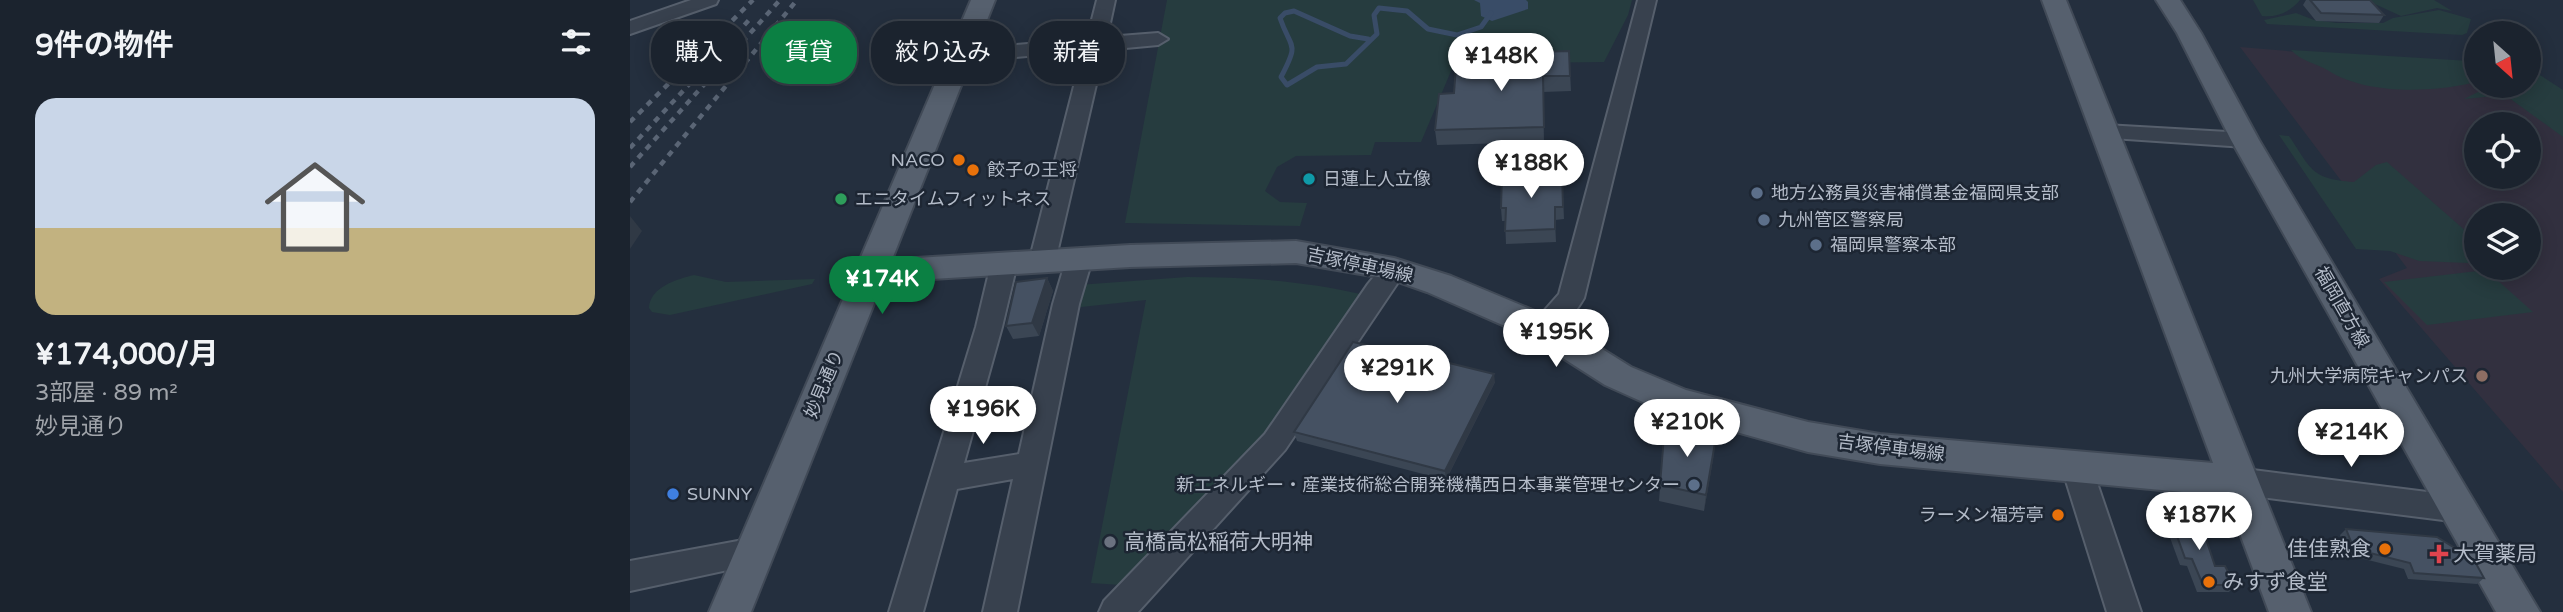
<!DOCTYPE html>
<html lang="ja">
<head>
<meta charset="utf-8">
<style>
  body { margin:0; font-family:"Varela Round","Noto Sans JP",sans-serif; background:#282f3a; color:#f1f3f6; height:100vh; display:flex; flex-direction:column; font-size:26px; white-space:nowrap }
  * { box-sizing:border-box; margin:0 }
  p { font-size:23px; color:#a0a4aa }
  .icon { flex:none; width:38px; height:38px; fill:none; stroke:currentColor; stroke-width:2; stroke-linecap:round; stroke-linejoin:round }
  .map { position:relative; flex:1; overflow:hidden }
  .drawer { display:flex; flex-direction:column; background:#1b232e; width:630px }
  .drawer>* { flex:none }
  .guide { position:absolute; left:21px; top:21px; width:665px; height:63px; display:flex; gap:14px }
  .needle { width:46px; rotate:153deg }
  .fabs { position:absolute; left:1834px; top:21px; display:grid; gap:14px }
  .fabs a { display:grid; place-items:center; width:77px; height:77px; border-radius:50%; background:#1b232e; box-shadow:0 4px 18px #0003,0 0 0 2px #39404a; font-size:35px }
  .price { position:absolute; translate:-50% -60px; padding:0 16px; border-radius:24px; background:#fff; color:#222; font-size:23px; line-height:46px; filter:drop-shadow(0 2px 4px #0008) }
  .price::after { content:''; position:absolute; left:50%; top:42px; width:21px; height:16px; margin-left:-10px; background:inherit; clip-path:polygon(0 0,100% 0,50% 100%) }
  .price.active { background:#0b8043; color:#fff }
  ul { padding:0; list-style:none }
  li { display:grid; align-content:center; gap:14px; height:371px; padding:0 35px }
  li span { display:grid; place-items:center; height:217px; border-radius:21px; color:#555 }
  li>.icon { margin-inline-start:auto }
  span .icon { width:126px; height:126px; fill:#fffc; stroke-width:1 }
  li b { font-size:30px }
  h2 { display:flex; justify-content:space-between; align-items:center; height:84px; padding:0 35px; font-size:30px }
  .chip { padding:0 24px; border-radius:28px; background:#1b232e; box-shadow:0 4px 18px #0003,0 0 0 2px #39404a; font-size:24px; line-height:63px }
  .chip.active { background:#0b8043; color:#fff }
  main { display:flex; flex:1; min-height:0 }
  .map>svg:first-child { display:block }
  .medical { fill:#32303f; fill-rule:evenodd }
  .green { fill:#263c3f }
  .water { fill:#394c67 }
  .lines { fill:none; stroke-linecap:round; stroke-linejoin:round }
  .stream { stroke:#394c67; stroke-width:5 }
  .minor-casing { stroke:#565f6c; stroke-width:4 }
  .major-casing { stroke:#414a57; stroke-width:4 }
  .minor { fill:#38414e; fill-rule:evenodd }
  .major { fill:#56606e; fill-rule:evenodd }
  .rail { stroke:#5a6575; stroke-width:4.5; stroke-dasharray:6 6; stroke-linecap:butt }
  .wall { fill:#3b4654 }
  .shaded-wall { fill:#303945 }
  .building { fill:#455162; stroke:#303945; stroke-width:2 }
  .food-dot { fill:#e8710a; stroke:#1d2633; stroke-width:2.5 }
  .culture-dot { fill:#0f9aa8; stroke:#1d2633; stroke-width:2.5 }
  .service-dot { fill:#5c6f8a; stroke:#1d2633; stroke-width:2.5 }
  .leisure-dot { fill:#2e9e5b; stroke:#1d2633; stroke-width:2.5 }
  .education-dot { fill:#8d6e63; stroke:#1d2633; stroke-width:2.5 }
  .shop-dot { fill:#3f7fe0; stroke:#1d2633; stroke-width:2.5 }
  .worship-dot { fill:#6b7280; stroke:#1d2633; stroke-width:2.5 }
  .health-dot { fill:#e0444e; stroke:#1d2633; stroke-width:2.5 }
  .labels { text-anchor:middle; stroke-width:5; stroke-linejoin:round; paint-order:stroke }
  .poi-label { font-size:18px; fill:#b4bcc9; stroke:#1d2633; text-anchor:start }
  .street-label { font-size:18px; fill:#b4bcc9; stroke:#1d2633 }
  .near-poi-label { font-size:21px; fill:#b4bcc9; stroke:#1d2633; text-anchor:start }
</style>
</head>
<body>
<main>
<section class="drawer">
<h2>9件の物件<svg class="icon" aria-label="filters" viewBox="0 0 24 24"><path d="M4 7h16M4 17h16"/><circle cx="9" cy="7" r="2"/><circle cx="15" cy="17" r="2"/></svg></h2>
<ul>
<li><span style="background:linear-gradient(#c9d6e8 60%,#c2b280 0)"><svg class="icon" aria-label="home" viewBox="0 0 24 24"><path d="M3 11l9-7 9 7M6 9v11h12V9"/></svg></span><div><b>¥174,000/月</b><p>3部屋 · 89 m²</p><p>妙見通り</p></div></li>
</ul>
</section>
<div class="map">
<svg width="1933" height="612" viewBox="0 0 1933 612">
  <rect width="100%" height="100%" fill="#242f3e"/>
  <path class="medical" d="M1610,47l236,20v19h53l34,18v388l-184,-213 28,-11zM1846,124h53v53h-53zM1846,215h53v53h-53z"/>
  <g class="green">
    <path d="M537,0h465l-4,15 -24,47 -150,2 -33,78h-46l-4,13 -75,1 -19,11 -12,24 15,11 27,1 -7,23 -175,-3z"/>
    <path d="M1623,0h47c-9,11 -22,18 -38,16z"/>
    <path d="M1736,0h68l18,11 -15,-3 -36,8z"/>
    <path d="M1809,10l32,9 -4,14 -5,2 -195,-11 -3,-4 32,-7 18,7 23,3h46l10,-5z"/>
    <path d="M1661,50l179,11 6,4v12l-4,6c-44,10 -107,11 -143,-12 -13,-8 -27,-9 -38,-21z"/>
    <path d="M1899,68l34,22v47l-58,-42 -41,4 26,-13h39z"/>
    <path d="M1649,135l10,1c23,34 22,43 65,46l22,-17 11,-3 89,78v12l-8,11 -49,-2 -29,-10 -34,-2z"/>
    <path d="M1856,270l47,42 -106,13 -43,-43z"/>
    <path d="M64,275l32,7 89,-3 -3,5 -142,31 -18,-3 -3,-4c1,-21 28,-29 45,-33z"/>
    <path d="M557,277c60,0 119,4 178,18l-101,145 -143,145 -30,-2 55,-283 -74,8 6,-23z"/>
  </g>
  <path class="water" d="M844,0h52l2,2v7l-36,12 -11,-5 -1,-13z"/>
  <g class="lines">
    <path class="stream" d="M738,39l-18,-3 -56,-25 -9,2 -5,5c11,32 20,23 1,59l6,8 30,-18 29,-3 31,-30 -3,-19 5,-7 28,3 21,18 29,6 24,-8 10,-14"/>
    <g class="minor-casing">
      <g id="minor">
        <path d="M61,0h27l-2,4 -86,30v-13z"/>
        <path d="M467,0h18l-8,37 51,-4 10,6 -10,6 -54,5 -49,212 -4,6 -9,3 -9,-3 -4,-6 54,-211 -124,11 -7,-2 -3,-4 3,-4 7,-2 128,-11z"/>
        <path d="M1008,0h18l-72,298c-10,17 -30,43 -51,37l-4,-7 30,-34z"/>
        <path d="M1475,125l140,8 8,2 3,5 -3,5 -8,2 -148,-10 -3,-5 3,-5z"/>
        <path d="M449,252l9,2 4,6 -13,44 -62,308h-34l30,-133 -56,10 -34,123h-34l87,-285 15,-63 4,-6 9,-3 9,3 4,6 -15,63 -38,136 55,-9 34,-150 13,-44 4,-6z"/>
        <path d="M764,260l9,3 4,6 -122,181 -147,162h-39l5,-11 161,-167 103,-150 17,-21z"/>
        <path d="M1447,456l11,3 4,9 49,144h-34l-45,-144 4,-9z"/>
        <path d="M1607,468l222,28 11,4 5,9 -5,9 -11,4 -222,-28 -11,-4 -4,-9 4,-9z"/>
        <path d="M124,538l11,4 5,10 -5,10 -135,29v-30z"/>
      </g>
    </g>
    <g class="major-casing">
      <g id="major">
        <path d="M341,0h24l-104,262 25,-4 214,-13 166,-4 98,17 57,18 103,43 77,48 55,23 122,32 72,12 333,29 -171,-463h24l245,612h-42l-43,-116 -346,-32 -72,-12 -143,-40 -60,-27 -75,-48 -103,-45 -37,-13 -94,-16 -166,4 -214,13 -35,6 -130,326h-42z"/>
        <path d="M1526,0h24l21,33 58,107 281,472h-44l-265,-472 -54,-107z"/>
      </g>
    </g>
    <use href="#minor" class="minor"/>
    <use href="#major" class="major"/>
    <g class="rail">
      <path d="M0,122l123,-122"/>
      <path d="M0,148l119,-128"/>
      <path d="M0,167l150,-167"/>
      <path d="M0,202l167,-202"/>
    </g>
  </g>
  <g class="wall">
    <path d="M1676,0h64l14,15 -5,8 -63,-2 -13,-16z"/>
    <path d="M939,51l2,40 -28,1 1,50 -107,3 -2,-15 71,-65z"/>
    <path d="M932,172l2,47 -9,1 1,22 -50,2 -1,-23h-3l-1,-13z"/>
    <path d="M417,278l6,13 -14,45 -26,3 -7,-13z"/>
    <path d="M781,355l30,6 54,21 -49,98 -149,-39 -3,-9z"/>
    <path d="M1035,423l49,30 -10,58 -45,-10z"/>
    <path d="M1536,506l49,60 20,19 -6,7h-32l-10,-26 -7,-1 -19,-52z"/>
    <path d="M1716,529l138,49 -7,6 -69,-5 -4,-10 -56,-14 -8,-20z"/>
  </g>
  <g class="shaded-wall">
    <path d="M0,216l12,15 -12,18z"/>
    <path d="M417,278l6,13 -14,45 -7,-13z"/>
    <path d="M864,374l1,8 -49,98 -1,-9z"/>
    <path d="M1086,437l-2,16 -10,58 2,-16z"/>
  </g>
  <g class="building">
    <path d="M1680,0h60l14,15 -63,-2z"/>
    <path d="M939,51l1,25h-27l1,51 -109,3 4,-36 15,-1 2,-27 50,-1 1,-12z"/>
    <path d="M932,172l1,35h-8v22l-50,2 1,-23h-5l1,-34z"/>
    <path d="M417,278l-15,45 -26,3 10,-44z"/>
    <path d="M723,342l58,13 4,-7 25,6 -3,6 57,14 -49,97 -151,-39z"/>
    <path d="M1035,423l51,14 -10,58 -46,-10z"/>
    <path d="M1536,506l38,27 11,33h10l10,19h-32l-11,-26 -7,-1z"/>
    <path d="M1716,529l91,8 37,23 10,18 -70,-5 -4,-10 -56,-14z"/>
  </g>
  <g class="food-dot">
    <circle cx="329" cy="160" r="7"/>
    <circle cx="343" cy="170" r="7"/>
    <circle cx="1428" cy="515" r="7"/>
    <circle cx="1755" cy="549" r="7"/>
    <circle cx="1579" cy="582" r="7"/>
  </g>
  <circle class="culture-dot" cx="679" cy="179" r="7"/>
  <g class="service-dot">
    <circle cx="1127" cy="193" r="7"/>
    <circle cx="1134" cy="220" r="7"/>
    <circle cx="1186" cy="245" r="7"/>
    <circle cx="1064" cy="485" r="7"/>
  </g>
  <circle class="leisure-dot" cx="211" cy="199" r="7"/>
  <circle class="education-dot" cx="1852" cy="376" r="7"/>
  <circle class="shop-dot" cx="43" cy="494" r="7"/>
  <circle class="worship-dot" cx="480" cy="542" r="7"/>
  <path class="health-dot" d="M1805.5 543.5h7v7h7v7h-7v7h-7v-7h-7v-7h7z"/>
  <g class="labels">
    <g class="poi-label">
      <text x="315" y="166" text-anchor="end">NACO</text>
      <text x="357" y="176">餃子の王将</text>
      <text x="693" y="185">日蓮上人立像</text>
      <text x="1141" y="199">地方公務員災害補償基金福岡県支部</text>
      <text x="225" y="205">エニタイムフィットネス</text>
      <text x="1148" y="226">九州管区警察局</text>
      <text x="1200" y="251">福岡県警察本部</text>
      <text x="1838" y="382" text-anchor="end">九州大学病院キャンパス</text>
      <text x="1050" y="491" text-anchor="end">新エネルギー・産業技術総合開発機構西日本事業管理センター</text>
      <text x="57" y="500">SUNNY</text>
      <text x="1414" y="521" text-anchor="end">ラーメン福芳亭</text>
    </g>
    <g class="street-label">
      <text transform="translate(730 265) rotate(12)" y="6">吉塚停車場線</text>
      <text transform="translate(1712 307) rotate(60)" y="6">福岡直方線</text>
      <text transform="translate(194 384) rotate(-67)" y="6">妙見通り</text>
      <text transform="translate(1261 448) rotate(7)" y="6">吉塚停車場線</text>
    </g>
    <g class="near-poi-label">
      <text x="494" y="549">高橋高松稲荷大明神</text>
      <text x="1741" y="556" text-anchor="end">佳佳熟食</text>
      <text x="1823" y="561">大賀薬局</text>
      <text x="1593" y="589">みすず食堂</text>
    </g>
  </g>
</svg>
<div class="fabs">
<a><svg class="needle" viewBox="-14 -14 28 28"><path d="M0-13l5 13h-10z" fill="#e53935"/><path d="M0 13l5-13h-10z" fill="#a0a4aa"/></svg></a>
<a><svg class="icon" aria-label="locate" viewBox="0 0 24 24"><circle cx="12" cy="12" r="6"/><path d="M12 2v4M12 18v4M2 12h4M18 12h4"/></svg></a>
<a><svg class="icon" aria-label="layers" viewBox="0 0 24 24"><path d="M12 4l9 5-9 5-9-5zM3 14l9 5 9-5"/></svg></a>
</div>
<b class="price" style="left:871px;top:93px">¥148K</b>
<b class="price" style="left:901px;top:200px">¥188K</b>
<b class="price active" style="left:252px;top:316px">¥174K</b>
<b class="price" style="left:926px;top:369px">¥195K</b>
<b class="price" style="left:767px;top:405px">¥291K</b>
<b class="price" style="left:353px;top:446px">¥196K</b>
<b class="price" style="left:1057px;top:459px">¥210K</b>
<b class="price" style="left:1721px;top:469px">¥214K</b>
<b class="price" style="left:1569px;top:552px">¥187K</b>
<div class="guide">
<a class="chip">購入</a>
<a class="chip active">賃貸</a>
<a class="chip">絞り込み</a>
<a class="chip">新着</a>
</div>
</div>
</main>
</body>
</html>
